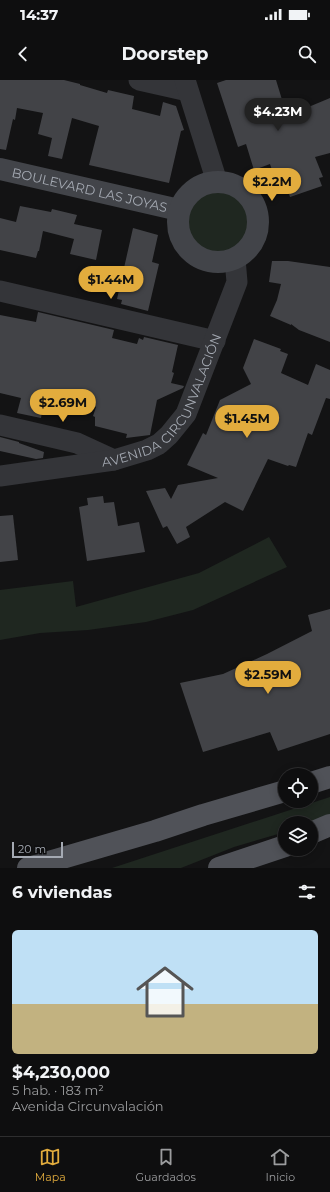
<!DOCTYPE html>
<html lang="es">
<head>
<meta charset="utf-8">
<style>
  body { margin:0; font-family:Montserrat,sans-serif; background:#171718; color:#f1f3f6; height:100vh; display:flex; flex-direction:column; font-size:15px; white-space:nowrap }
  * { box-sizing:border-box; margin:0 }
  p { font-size:13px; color:#9b9c9e }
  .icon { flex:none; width:22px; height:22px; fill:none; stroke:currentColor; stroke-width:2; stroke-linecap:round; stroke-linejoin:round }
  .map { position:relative; height:788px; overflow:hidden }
  .side { display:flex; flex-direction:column; background:#0e0e0f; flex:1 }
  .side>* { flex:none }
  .buttons { position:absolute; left:278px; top:688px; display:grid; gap:8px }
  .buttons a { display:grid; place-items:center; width:40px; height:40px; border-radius:50%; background:#0e0e0f; box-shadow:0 2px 10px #0003,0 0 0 1px #2e2e2f; font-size:20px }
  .scale { position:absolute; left:12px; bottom:10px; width:51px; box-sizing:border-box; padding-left:4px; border:2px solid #a5aab3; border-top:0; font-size:11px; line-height:14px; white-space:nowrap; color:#a5aab3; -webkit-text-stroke:3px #0e0e0f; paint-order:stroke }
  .price { position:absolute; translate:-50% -34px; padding:0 9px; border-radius:14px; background:#e2ac3d; color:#111; font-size:13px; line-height:26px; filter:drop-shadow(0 1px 2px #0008) }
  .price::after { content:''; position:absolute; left:50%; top:24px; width:12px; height:9px; margin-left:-6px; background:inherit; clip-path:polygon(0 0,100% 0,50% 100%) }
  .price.selected { background:#222; color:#fff }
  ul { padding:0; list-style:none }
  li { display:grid; align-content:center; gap:8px; height:212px; padding:0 12px }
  li span { display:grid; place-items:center; height:124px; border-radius:6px; color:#555 }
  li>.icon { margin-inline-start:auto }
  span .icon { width:72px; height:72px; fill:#fffc; stroke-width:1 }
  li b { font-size:17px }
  h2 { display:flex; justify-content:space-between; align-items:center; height:48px; padding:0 12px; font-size:17px }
  .status { display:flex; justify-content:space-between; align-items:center; height:28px; padding:0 20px; background:#0e0e0f; direction:ltr }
  .status svg { height:11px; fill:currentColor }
  header { display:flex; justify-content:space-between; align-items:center; height:52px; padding:0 12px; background:#0e0e0f; font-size:18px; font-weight:700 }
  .dock { display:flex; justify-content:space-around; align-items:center; height:56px; border-top:1px solid #2e2e2f; background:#0e0e0f; font-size:11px; color:#9b9c9e }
  .dock a { display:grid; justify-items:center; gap:2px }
  .dock .selected { color:#e2ac3d }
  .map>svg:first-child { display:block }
  .green { fill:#1f2720 }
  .building { fill:#424347 }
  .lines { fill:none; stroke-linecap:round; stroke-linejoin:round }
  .street { stroke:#343539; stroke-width:21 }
  .secondary { stroke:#424449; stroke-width:22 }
  .primary { stroke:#505258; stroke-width:22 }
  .labels { text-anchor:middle; stroke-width:3.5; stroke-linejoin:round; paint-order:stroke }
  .street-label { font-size:13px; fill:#a5aab3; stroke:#0e0e0f }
</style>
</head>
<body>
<div class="status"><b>14:37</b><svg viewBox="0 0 49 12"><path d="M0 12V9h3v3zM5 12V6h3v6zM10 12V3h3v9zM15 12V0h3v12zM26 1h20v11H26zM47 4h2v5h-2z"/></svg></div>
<header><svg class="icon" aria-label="back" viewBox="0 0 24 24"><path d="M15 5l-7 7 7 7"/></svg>Doorstep<svg class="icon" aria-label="search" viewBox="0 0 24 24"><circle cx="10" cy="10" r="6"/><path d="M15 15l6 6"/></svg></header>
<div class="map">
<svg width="330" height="788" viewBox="0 0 330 788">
  <rect width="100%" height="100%" fill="#131314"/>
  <g class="green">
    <circle cx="219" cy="141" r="32"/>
    <path d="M269,457l18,30 -94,43 -47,12 -58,8 -48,3 -40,7v-50l73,-9 3,26 123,-34z"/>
    <path d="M330,717v19l-19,7h-26v9l-51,15 -53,21h-69z"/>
  </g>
  <g class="building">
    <path d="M0,0h64l16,4v1l27,8 1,-3 26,6 -2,13 28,7 3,-14 13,4 8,24 -3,1 -12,52 -80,-18 10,-39 -27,-8 -10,41 -14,-3 4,-18 -14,-4 5,-21 -26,-5 -2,12 -2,-1 -7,31 -6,-1z"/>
    <path d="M226,0h50l11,36 43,-18v55l-15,4 8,20 -4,1 3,8 -32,11 -7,-20 -8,2 -5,-15 -16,6 -8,-26 -8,3 -21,-64z"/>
    <path d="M20,126l31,6 1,-3 25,6 -3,9 28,6 -6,30 -26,-6 4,-15 -31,-8 -4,20h-1l-2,7 -36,-8v-32l16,4z"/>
    <path d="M133,148l25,7 -6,27 7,2 -11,47 -27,-7 1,-4 -5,-1z"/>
    <path d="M272,181h16l42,6v75l-31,-12 -8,-6v1l-21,-9 7,-16 4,-16 -12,-2z"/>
    <path d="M38,232l76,18 -2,8 25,6 2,-6 4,2 1,-3 34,8 -6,27 2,1 -3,10 13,3 -1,2 -26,12 -7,35 -24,3 1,-4 -32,-8v-9l-2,-1 3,-9 -26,-6 -4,16 -24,-5 -1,6 -24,-5 4,-15 -21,-5v-78l36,7z"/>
    <path d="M254,259l27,10 -1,2 8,3 -7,19 27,12 8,-21 14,6v29l-4,-1 -14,37 -4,-2 -12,34 -7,-2 -1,1 -20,-7 -25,52 -18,-9 -39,25 4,10 -13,7 -10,-18 -4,2 -17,-37 19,-3 6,11 7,-14 40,-7 -31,-13 16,-32 3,2 14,-35 31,-16 -8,-16z"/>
    <path d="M0,357l19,5v1l25,9 -1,6 -7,1 -36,-8z"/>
    <path d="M103,416l1,7 10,-1 4,24 21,-4 6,30 -58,9 -8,-54 9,-2 -1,-7z"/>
    <path d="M13,435l5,45 -18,2v-46z"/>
    <path d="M330,529v125l-52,17 -8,-19 -67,20 -23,-69 43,-9 44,-20 45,-23 -4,-16z"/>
  </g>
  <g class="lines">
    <g class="street">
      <path d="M139,0l49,11"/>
      <path d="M185,0l32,102"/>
      <path d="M0,211l215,50"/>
      <path d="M0,345l77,18 37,17"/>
      <path id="s1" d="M0,396l114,-16 33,-10 12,-6 10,-9 17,-21 51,-132 -2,-23"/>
    </g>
    <g class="secondary">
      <path id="s2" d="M0,89l179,41"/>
      <circle cx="218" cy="142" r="40"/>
    </g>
    <g class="primary">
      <path d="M311,703l19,-6"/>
      <path d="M311,753l19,-8"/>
      <path d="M28,788l127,-37 48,-16 82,-24"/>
      <path d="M219,788l66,-22"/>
    </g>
  </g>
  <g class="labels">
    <g class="street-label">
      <text dy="5" stroke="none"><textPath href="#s2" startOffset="92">BOULEVARD LAS JOYAS</textPath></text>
      <text dy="5" stroke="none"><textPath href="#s1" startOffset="196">AVENIDA CIRCUNVALACIÓN</textPath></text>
    </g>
  </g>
</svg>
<div class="buttons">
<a><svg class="icon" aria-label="locate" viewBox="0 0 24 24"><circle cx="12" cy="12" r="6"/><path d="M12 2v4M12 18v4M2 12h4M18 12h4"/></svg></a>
<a><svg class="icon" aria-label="layers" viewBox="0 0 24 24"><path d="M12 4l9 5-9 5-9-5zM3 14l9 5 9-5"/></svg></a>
</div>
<div class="scale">20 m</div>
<b class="price selected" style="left:278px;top:52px">$4.23M</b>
<b class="price" style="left:272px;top:122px">$2.2M</b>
<b class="price" style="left:111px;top:220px">$1.44M</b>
<b class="price" style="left:63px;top:343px">$2.69M</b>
<b class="price" style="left:247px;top:359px">$1.45M</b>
<b class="price" style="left:268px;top:615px">$2.59M</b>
</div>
<section class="side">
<h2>6 viviendas<svg class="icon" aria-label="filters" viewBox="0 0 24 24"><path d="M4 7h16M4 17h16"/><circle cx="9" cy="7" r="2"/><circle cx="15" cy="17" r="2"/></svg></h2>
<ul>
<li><span style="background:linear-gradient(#bfe0f5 60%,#c2b280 0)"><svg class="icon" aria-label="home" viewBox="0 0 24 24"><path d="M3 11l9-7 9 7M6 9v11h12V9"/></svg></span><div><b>$4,230,000</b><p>5 hab. · 183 m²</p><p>Avenida Circunvalación</p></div></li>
</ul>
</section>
<nav class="dock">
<a class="selected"><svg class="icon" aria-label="map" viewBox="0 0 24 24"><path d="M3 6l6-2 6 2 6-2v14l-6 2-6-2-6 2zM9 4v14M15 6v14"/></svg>Mapa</a>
<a><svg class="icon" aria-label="saved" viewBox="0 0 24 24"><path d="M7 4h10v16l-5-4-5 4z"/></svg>Guardados</a>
<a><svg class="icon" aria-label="home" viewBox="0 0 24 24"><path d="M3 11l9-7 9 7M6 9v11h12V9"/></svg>Inicio</a>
</nav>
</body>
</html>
